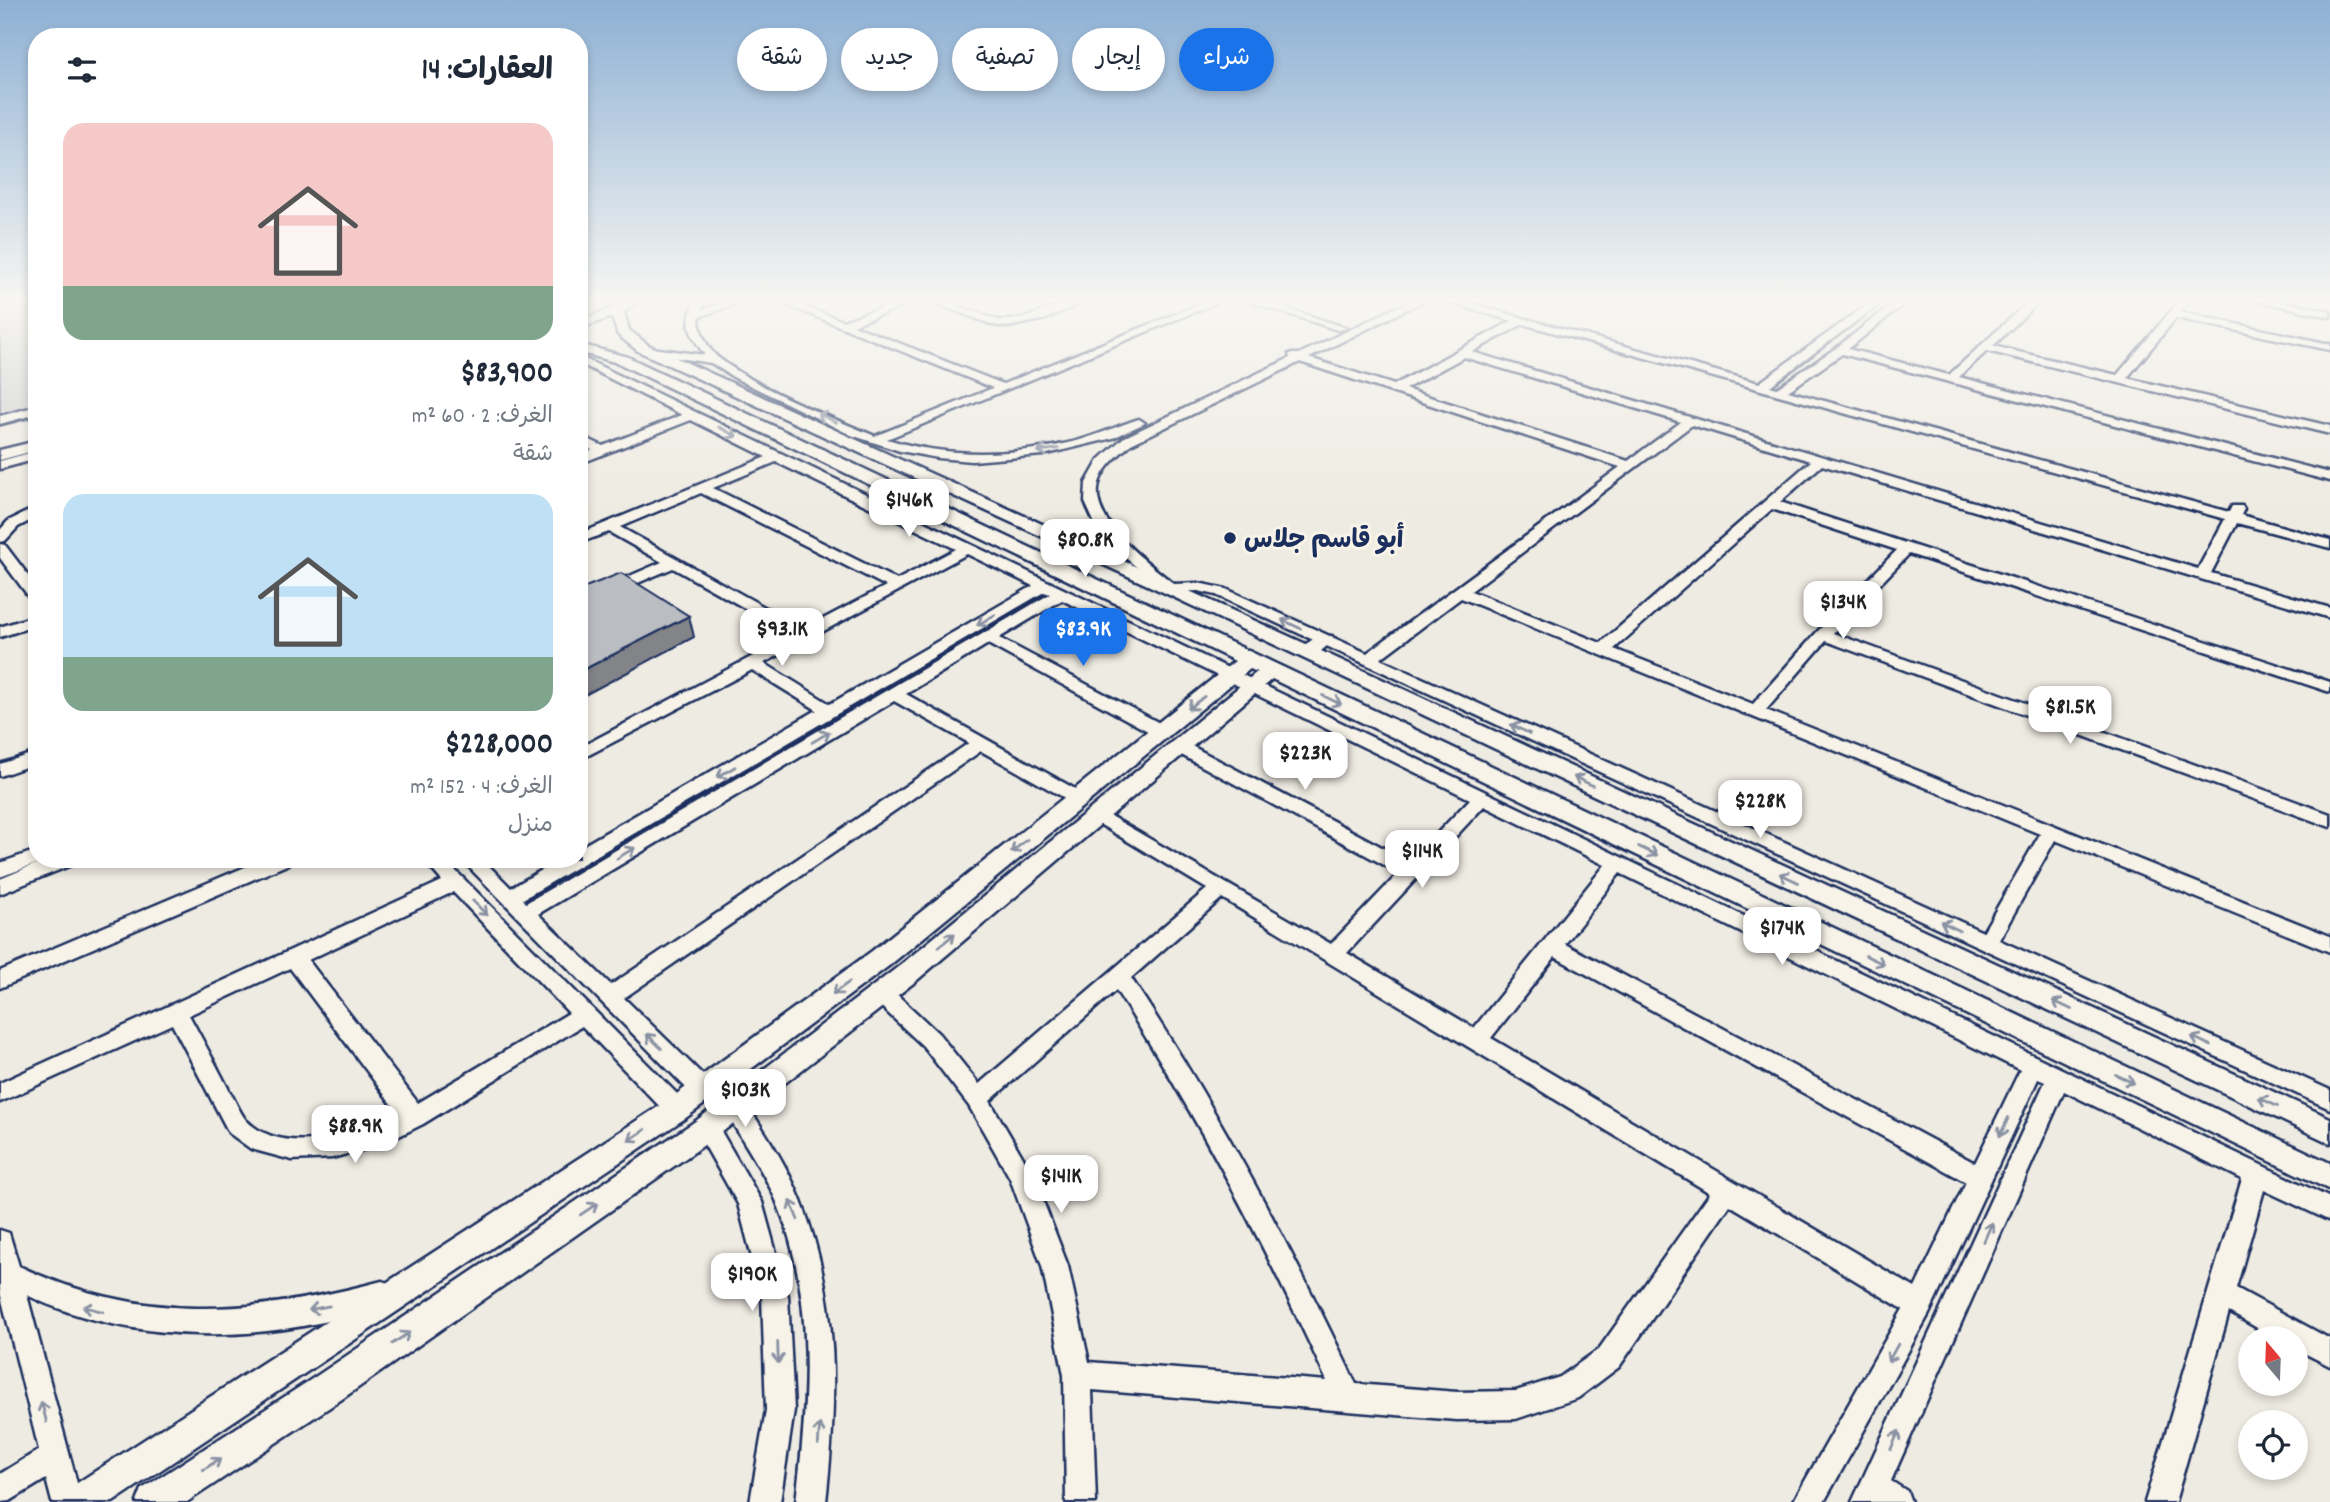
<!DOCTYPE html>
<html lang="ar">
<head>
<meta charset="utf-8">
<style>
  body { margin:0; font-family:Dekko,"Playpen Sans Arabic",sans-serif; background:#f6f6f7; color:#1f2937; direction:rtl; height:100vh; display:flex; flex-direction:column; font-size:26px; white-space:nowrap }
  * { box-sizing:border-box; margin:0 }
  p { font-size:23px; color:#747a83 }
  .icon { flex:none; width:38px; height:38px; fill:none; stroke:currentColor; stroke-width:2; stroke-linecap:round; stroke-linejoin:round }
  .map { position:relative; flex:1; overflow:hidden; direction:ltr }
  .drawer { position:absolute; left:28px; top:28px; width:560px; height:840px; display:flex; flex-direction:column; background:#fff; border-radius:28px; box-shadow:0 4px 10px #0003; direction:rtl }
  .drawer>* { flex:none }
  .top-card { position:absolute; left:609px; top:28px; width:665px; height:63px; direction:rtl; display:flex; gap:14px }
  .needle { width:46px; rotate:341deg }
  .controls { position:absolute; left:2238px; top:1326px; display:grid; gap:14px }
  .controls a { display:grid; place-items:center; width:70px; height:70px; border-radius:50%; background:#fff; box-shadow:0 4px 10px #0003; font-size:35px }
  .price { position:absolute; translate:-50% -60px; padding:0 16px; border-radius:14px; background:#fff; color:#222; font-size:23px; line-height:46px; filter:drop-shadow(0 2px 4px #0008) }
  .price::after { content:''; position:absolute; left:50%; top:42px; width:21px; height:16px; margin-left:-10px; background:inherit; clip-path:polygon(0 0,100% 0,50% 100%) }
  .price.on { background:#1a73e8; color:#fff }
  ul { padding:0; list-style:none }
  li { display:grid; align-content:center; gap:14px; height:371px; padding:0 35px }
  li span { display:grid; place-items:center; height:217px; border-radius:21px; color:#555 }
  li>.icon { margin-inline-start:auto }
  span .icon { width:126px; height:126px; fill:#fffc; stroke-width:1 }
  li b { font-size:30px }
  h2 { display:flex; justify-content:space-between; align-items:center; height:84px; padding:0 35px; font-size:30px }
  .tag { padding:0 24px; border-radius:32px; background:#fff; box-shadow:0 4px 10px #0003; font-size:24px; line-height:63px }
  .tag.on { background:#1a73e8; color:#fff }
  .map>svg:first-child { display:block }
  .green { fill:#cfcfcf; stroke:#757f96; stroke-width:2 }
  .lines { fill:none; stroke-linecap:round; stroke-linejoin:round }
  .minor-casing { stroke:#1b2f5e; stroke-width:5 }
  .tertiary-casing { stroke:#1b2f5e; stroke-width:5 }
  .minor { fill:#f7f3e8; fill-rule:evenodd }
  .tertiary { fill:#f7f3e8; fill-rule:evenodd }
  .shaded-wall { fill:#828488; stroke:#1b2f5e; stroke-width:2 }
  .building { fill:#babdc2; stroke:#1b2f5e; stroke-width:2 }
  .oneway { stroke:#8991a3 }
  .poi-dot { fill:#1b2f5e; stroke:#f7f3e8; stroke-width:2.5 }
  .labels { text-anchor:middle; stroke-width:6; stroke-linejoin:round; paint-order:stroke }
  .poi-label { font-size:26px; font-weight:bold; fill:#1b2f5e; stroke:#f7f3e8; text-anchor:start }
</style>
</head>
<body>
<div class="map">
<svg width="2330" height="1502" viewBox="0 0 2330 1502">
  <rect width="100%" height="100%" fill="#eeebe2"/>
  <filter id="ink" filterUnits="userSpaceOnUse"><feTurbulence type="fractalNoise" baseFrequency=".0143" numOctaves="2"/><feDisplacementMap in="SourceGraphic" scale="14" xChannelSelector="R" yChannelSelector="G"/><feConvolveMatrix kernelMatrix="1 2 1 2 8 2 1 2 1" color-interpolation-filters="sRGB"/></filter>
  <g filter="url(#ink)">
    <path class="green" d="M0,299h37v118l-37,9z"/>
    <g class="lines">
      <g class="minor-casing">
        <g id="minor">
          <path d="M696,299h10l-5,11 33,-11h15l-50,18c0,15 9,33 21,42 39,30 109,58 155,77l118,-48 -221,-89h14l57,22 65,-22h14l-69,26 150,59 209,-85h14l-339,140c60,19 125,17 186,3 23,-6 44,-16 66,-23l6,4 -32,15 -70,17 -71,6 -34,-3 -38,-7 -49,-16 -118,-58 -22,-14 -64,-10v-4l4,-1 54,7c-16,-22 -21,-32 -9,-56z"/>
          <path d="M924,299h14l60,21c34,3 60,-22 92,-21l-44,20 -38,8 -15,-2z"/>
          <path d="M1242,299h15l90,29 -9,2z"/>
          <path d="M1414,299h13l-118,59 85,27 118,-64 -74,-22h16l305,84 116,-84h11l-116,87 7,2 59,-40 63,-49h11l-62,50 101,26 82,-76h11l-49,47 124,29 64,-76h10l-11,13 150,32v6l-154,-32 -49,60 203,48v8l-343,-83 -28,26 371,96v8l-488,-127 -54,37 441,121 3,-6h10l2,3 -3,6 89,25v8l-93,-25 -26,50 119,35v10l-508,-153 -42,37 550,180v10l-421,-138 -76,79 497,181v13l-504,-186 -60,69 564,226v16l-275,-112 -56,100 331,150v19l-1114,-514 -18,-4 -32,1 -39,-33 -32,-35 -10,-22 1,-19 13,-23 24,-22 167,-80 -1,-4h10zM1523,324l702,195 -27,50 -726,-217zM1464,357l217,65 -53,39 -223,-72zM1300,362l320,105 -253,186 -141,-64 -28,-6 -24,1c-25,-21 -89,-64 -74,-104 6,-16 19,-25 31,-36zM1692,425l119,36 -210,182 -130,-52zM1772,509l125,41 -80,82 -64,72 -139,-55zM1461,598l579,236 -57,98 -603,-273z"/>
          <path d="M2250,299h20l60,12v6z"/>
          <path d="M579,356l1751,842v23l-66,-31 -28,98 94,51v27l-34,-17v-10h-19l-48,-27 -54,190h-30l97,-323 -178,-88 -173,390 16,10 4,11h-59l193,-420 -7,-3 -109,235 -105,188h-31l110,-193 -173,-104 -111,162 -41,31 -62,21 -59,1 -365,-30 4,112h-30l-2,-127 -22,-109 -32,-88 -41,-72 -46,-60 -49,-46 -3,-6 3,-6 8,-2 8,2 49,46 40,50 228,-195 -116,-70 -2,-4 2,-4 7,-2 233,135 68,-71 -225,-122 -3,-4 3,-4h12l224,119 60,-63 -408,-199 -63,38 168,89 3,4 -3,4h-12l-167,-91 -82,50 178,100 3,4 -9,6 -6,-2 -91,-51 -357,247 86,84 4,7 -4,7 -8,2 -8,-2 -233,-237h21l29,29 50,-29h18v-11l238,-138 -65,-40 -173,90v-12l214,-113 -120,-67 -94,40v-10l83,-36 -53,-30 -30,11v-9l187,-77 -75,-37 -112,44v-9l13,-5 -13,-6v-9l24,11 79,-31 -103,-52zM776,462l180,87 -59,31 -184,-92zM701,493l185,93 -82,43 -184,-102zM967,554l66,32 -203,118 -66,-41zM1044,592l6,2 -524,309 -3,-4zM894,701l75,42 -358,242 -73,-71zM1484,806l121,59 -131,163 -127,-75zM1620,873l400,197 -45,93 -410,-219zM1222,898l488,295 -111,156 -39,28 -44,14 -59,1 -101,-8c-67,-140 -139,-277 -225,-406zM1555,957l411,225 -51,106 -424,-250zM1116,990c81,125 149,256 211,391l-238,-19 -21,-96 -35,-91 -43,-74z"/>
          <path d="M37,406v8l-37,10v-8z"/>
          <path d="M37,451v8l-37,10v-8z"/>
          <path d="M37,507v10l-19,10 -13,14 -5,1v-12l8,-9z"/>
          <path d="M0,544l5,1 32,42v15l-5,-1 -32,-43z"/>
          <path d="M37,615v10l-37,12v-10z"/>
          <path d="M37,752v11l-37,13v-12z"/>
          <path d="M37,850v9l7,2 -44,16v-14z"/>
          <path d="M48,859h28l-2,5 -74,30v-15z"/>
          <path d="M264,859h27l-2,5 -289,124v-17z"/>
          <path d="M423,859h21l241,243 4,7 -4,7 -8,3 -8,-3 -87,-90 -159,98 -40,20 -51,14 -40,2 -41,-11 -22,-16 -57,-109 -172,78v-19l442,-202zM453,892l116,121 -151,90 -110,-143zM290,968l109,146c-41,20 -115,45 -153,6 -6,-7 -11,-20 -16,-28 -13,-26 -27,-51 -41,-77z"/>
          <path d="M735,1096l8,3c22,33 44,66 58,102 39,98 36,199 25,301h-30c12,-101 20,-206 -20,-302 -15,-34 -36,-62 -53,-94l4,-7z"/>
          <path d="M707,1118l8,3 47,81 26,94 6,114 -14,92h-30l16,-92 -4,-114 -24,-92 -43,-76 4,-7z"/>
          <path d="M0,1230l9,3 10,33c123,58 235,49 363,15l9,3 4,9 -4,9c-110,42 -256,46 -364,-7l55,207h-30l-6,-23 -36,22 -10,1v-28l39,-24 -39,-158z"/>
        </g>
      </g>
      <g class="tertiary-casing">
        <g id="tertiary">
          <path d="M627,299h14l-17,13 5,18 19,15 658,299 12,-8h14l2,4 -13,11 1009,467v25l-1165,-550 -527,-242 -20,-16 -6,-18 -33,12v-8l34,-13z"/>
          <path d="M579,344l49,13 1702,806v27l-1058,-511 -356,302 -199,155 -375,263 -155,103h-50l5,-13 176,-114 379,-255 201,-153 359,-295 -7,-3 -360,296 -203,152 -574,385h-50l5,-13 599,-388 205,-150 363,-290 -617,-298 -39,-11z"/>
          <path d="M37,441v9l-37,10v-10z"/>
        </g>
      </g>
      <use href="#minor" class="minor"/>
      <use href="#tertiary" class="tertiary"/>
    </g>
    <path class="shaded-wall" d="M689,616l5,21 -115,61v-26z"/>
    <path class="building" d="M621,573l68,43 -110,56v-80l9,-6z"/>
    <defs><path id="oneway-shaft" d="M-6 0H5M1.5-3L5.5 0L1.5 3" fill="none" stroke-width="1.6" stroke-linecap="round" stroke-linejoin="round" transform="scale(1.75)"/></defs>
    <g class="oneway">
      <use href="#oneway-shaft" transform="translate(827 418) rotate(-155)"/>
      <use href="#oneway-shaft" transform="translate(728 432) rotate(28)"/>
      <use href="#oneway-shaft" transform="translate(1048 450) rotate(172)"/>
      <use href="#oneway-shaft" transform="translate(986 620) rotate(150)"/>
      <use href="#oneway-shaft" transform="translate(1291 624) rotate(-155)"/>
      <use href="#oneway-shaft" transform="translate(1332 700) rotate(26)"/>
      <use href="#oneway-shaft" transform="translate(1196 703) rotate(141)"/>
      <use href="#oneway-shaft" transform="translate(1520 729) rotate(-155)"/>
      <use href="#oneway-shaft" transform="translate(821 737) rotate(-31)"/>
      <use href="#oneway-shaft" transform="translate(726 772) rotate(150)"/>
      <use href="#oneway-shaft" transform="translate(1583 781) rotate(-155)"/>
      <use href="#oneway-shaft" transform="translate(1019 846) rotate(141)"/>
      <use href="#oneway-shaft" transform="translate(1648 851) rotate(26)"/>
      <use href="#oneway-shaft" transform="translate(626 853) rotate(-31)"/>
      <use href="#oneway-shaft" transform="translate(1789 878) rotate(-155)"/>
      <use href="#oneway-shaft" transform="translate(480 908) rotate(45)"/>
      <use href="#oneway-shaft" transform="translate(1950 926) rotate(-155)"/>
      <use href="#oneway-shaft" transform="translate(947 940) rotate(-40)"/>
      <use href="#oneway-shaft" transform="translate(1875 960) rotate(26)"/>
      <use href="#oneway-shaft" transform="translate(841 988) rotate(144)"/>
      <use href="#oneway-shaft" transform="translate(2062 1005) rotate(-155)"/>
      <use href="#oneway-shaft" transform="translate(654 1041) rotate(-135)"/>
      <use href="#oneway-shaft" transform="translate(2201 1041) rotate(-155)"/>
      <use href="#oneway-shaft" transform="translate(2125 1079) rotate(26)"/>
      <use href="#oneway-shaft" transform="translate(2268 1102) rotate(-155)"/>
      <use href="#oneway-shaft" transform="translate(2004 1127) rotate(115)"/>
      <use href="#oneway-shaft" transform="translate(637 1135) rotate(147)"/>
      <use href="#oneway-shaft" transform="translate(589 1209) rotate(-34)"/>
      <use href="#oneway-shaft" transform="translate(794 1210) rotate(-112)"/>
      <use href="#oneway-shaft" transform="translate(1988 1232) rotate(-66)"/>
      <use href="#oneway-shaft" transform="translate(319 1308) rotate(169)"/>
      <use href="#oneway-shaft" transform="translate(93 1309) rotate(-166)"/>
      <use href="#oneway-shaft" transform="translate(401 1338) rotate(-34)"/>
      <use href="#oneway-shaft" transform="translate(778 1353) rotate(88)"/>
      <use href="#oneway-shaft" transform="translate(1893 1353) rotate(119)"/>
      <use href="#oneway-shaft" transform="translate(44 1412) rotate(-104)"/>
      <use href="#oneway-shaft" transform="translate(819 1434) rotate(-86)"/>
      <use href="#oneway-shaft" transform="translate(1895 1440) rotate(-66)"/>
      <use href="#oneway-shaft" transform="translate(212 1464) rotate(-33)"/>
    </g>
  </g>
  <linearGradient id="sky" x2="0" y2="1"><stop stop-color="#8db0d4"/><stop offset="0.59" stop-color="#f7f6f2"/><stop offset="1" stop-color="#f7f6f2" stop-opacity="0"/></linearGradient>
  <rect width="2330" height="509" fill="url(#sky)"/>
  <circle class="poi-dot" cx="1230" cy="538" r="7"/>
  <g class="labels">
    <g class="poi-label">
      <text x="1244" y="547">أبو قاسم جلاس</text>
    </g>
  </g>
</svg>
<div class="controls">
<a><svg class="needle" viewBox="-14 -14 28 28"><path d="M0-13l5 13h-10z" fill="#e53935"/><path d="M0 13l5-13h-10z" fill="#747a83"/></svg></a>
<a><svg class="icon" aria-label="locate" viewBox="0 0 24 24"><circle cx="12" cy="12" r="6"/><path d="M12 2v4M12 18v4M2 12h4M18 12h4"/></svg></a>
</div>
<b class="price" style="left:909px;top:539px">$146K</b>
<b class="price" style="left:1085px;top:579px">$80.8K</b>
<b class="price" style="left:1843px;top:641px">$134K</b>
<b class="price" style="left:782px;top:668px">$93.1K</b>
<b class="price on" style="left:1083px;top:668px">$83.9K</b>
<b class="price" style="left:2070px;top:746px">$81.5K</b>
<b class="price" style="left:1305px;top:792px">$223K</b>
<b class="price" style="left:1760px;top:840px">$228K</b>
<b class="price" style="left:1422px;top:890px">$114K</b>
<b class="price" style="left:1782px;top:967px">$174K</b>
<b class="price" style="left:745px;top:1129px">$103K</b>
<b class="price" style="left:355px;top:1165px">$88.9K</b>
<b class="price" style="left:1061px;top:1215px">$141K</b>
<b class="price" style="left:752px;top:1313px">$190K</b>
<div class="top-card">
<a class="tag on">شراء</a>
<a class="tag">إيجار</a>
<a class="tag">تصفية</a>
<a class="tag">جديد</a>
<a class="tag">شقة</a>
</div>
<section class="drawer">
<h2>العقارات: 14<svg class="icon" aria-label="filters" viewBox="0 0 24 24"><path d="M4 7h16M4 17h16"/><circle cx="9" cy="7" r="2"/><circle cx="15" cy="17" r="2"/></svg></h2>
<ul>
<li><span style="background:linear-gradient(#f6c9c9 75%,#7fa58c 0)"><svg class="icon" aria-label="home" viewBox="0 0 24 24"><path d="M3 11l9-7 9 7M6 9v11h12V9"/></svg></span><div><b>$83,900</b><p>الغرف: 2 · 60 m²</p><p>شقة</p></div></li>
<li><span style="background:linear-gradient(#bfe0f5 75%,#7fa58c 0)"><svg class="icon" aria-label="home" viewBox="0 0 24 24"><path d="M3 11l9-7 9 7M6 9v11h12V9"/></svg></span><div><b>$228,000</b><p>الغرف: 4 · 152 m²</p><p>منزل</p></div></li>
</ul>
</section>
</div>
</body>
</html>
